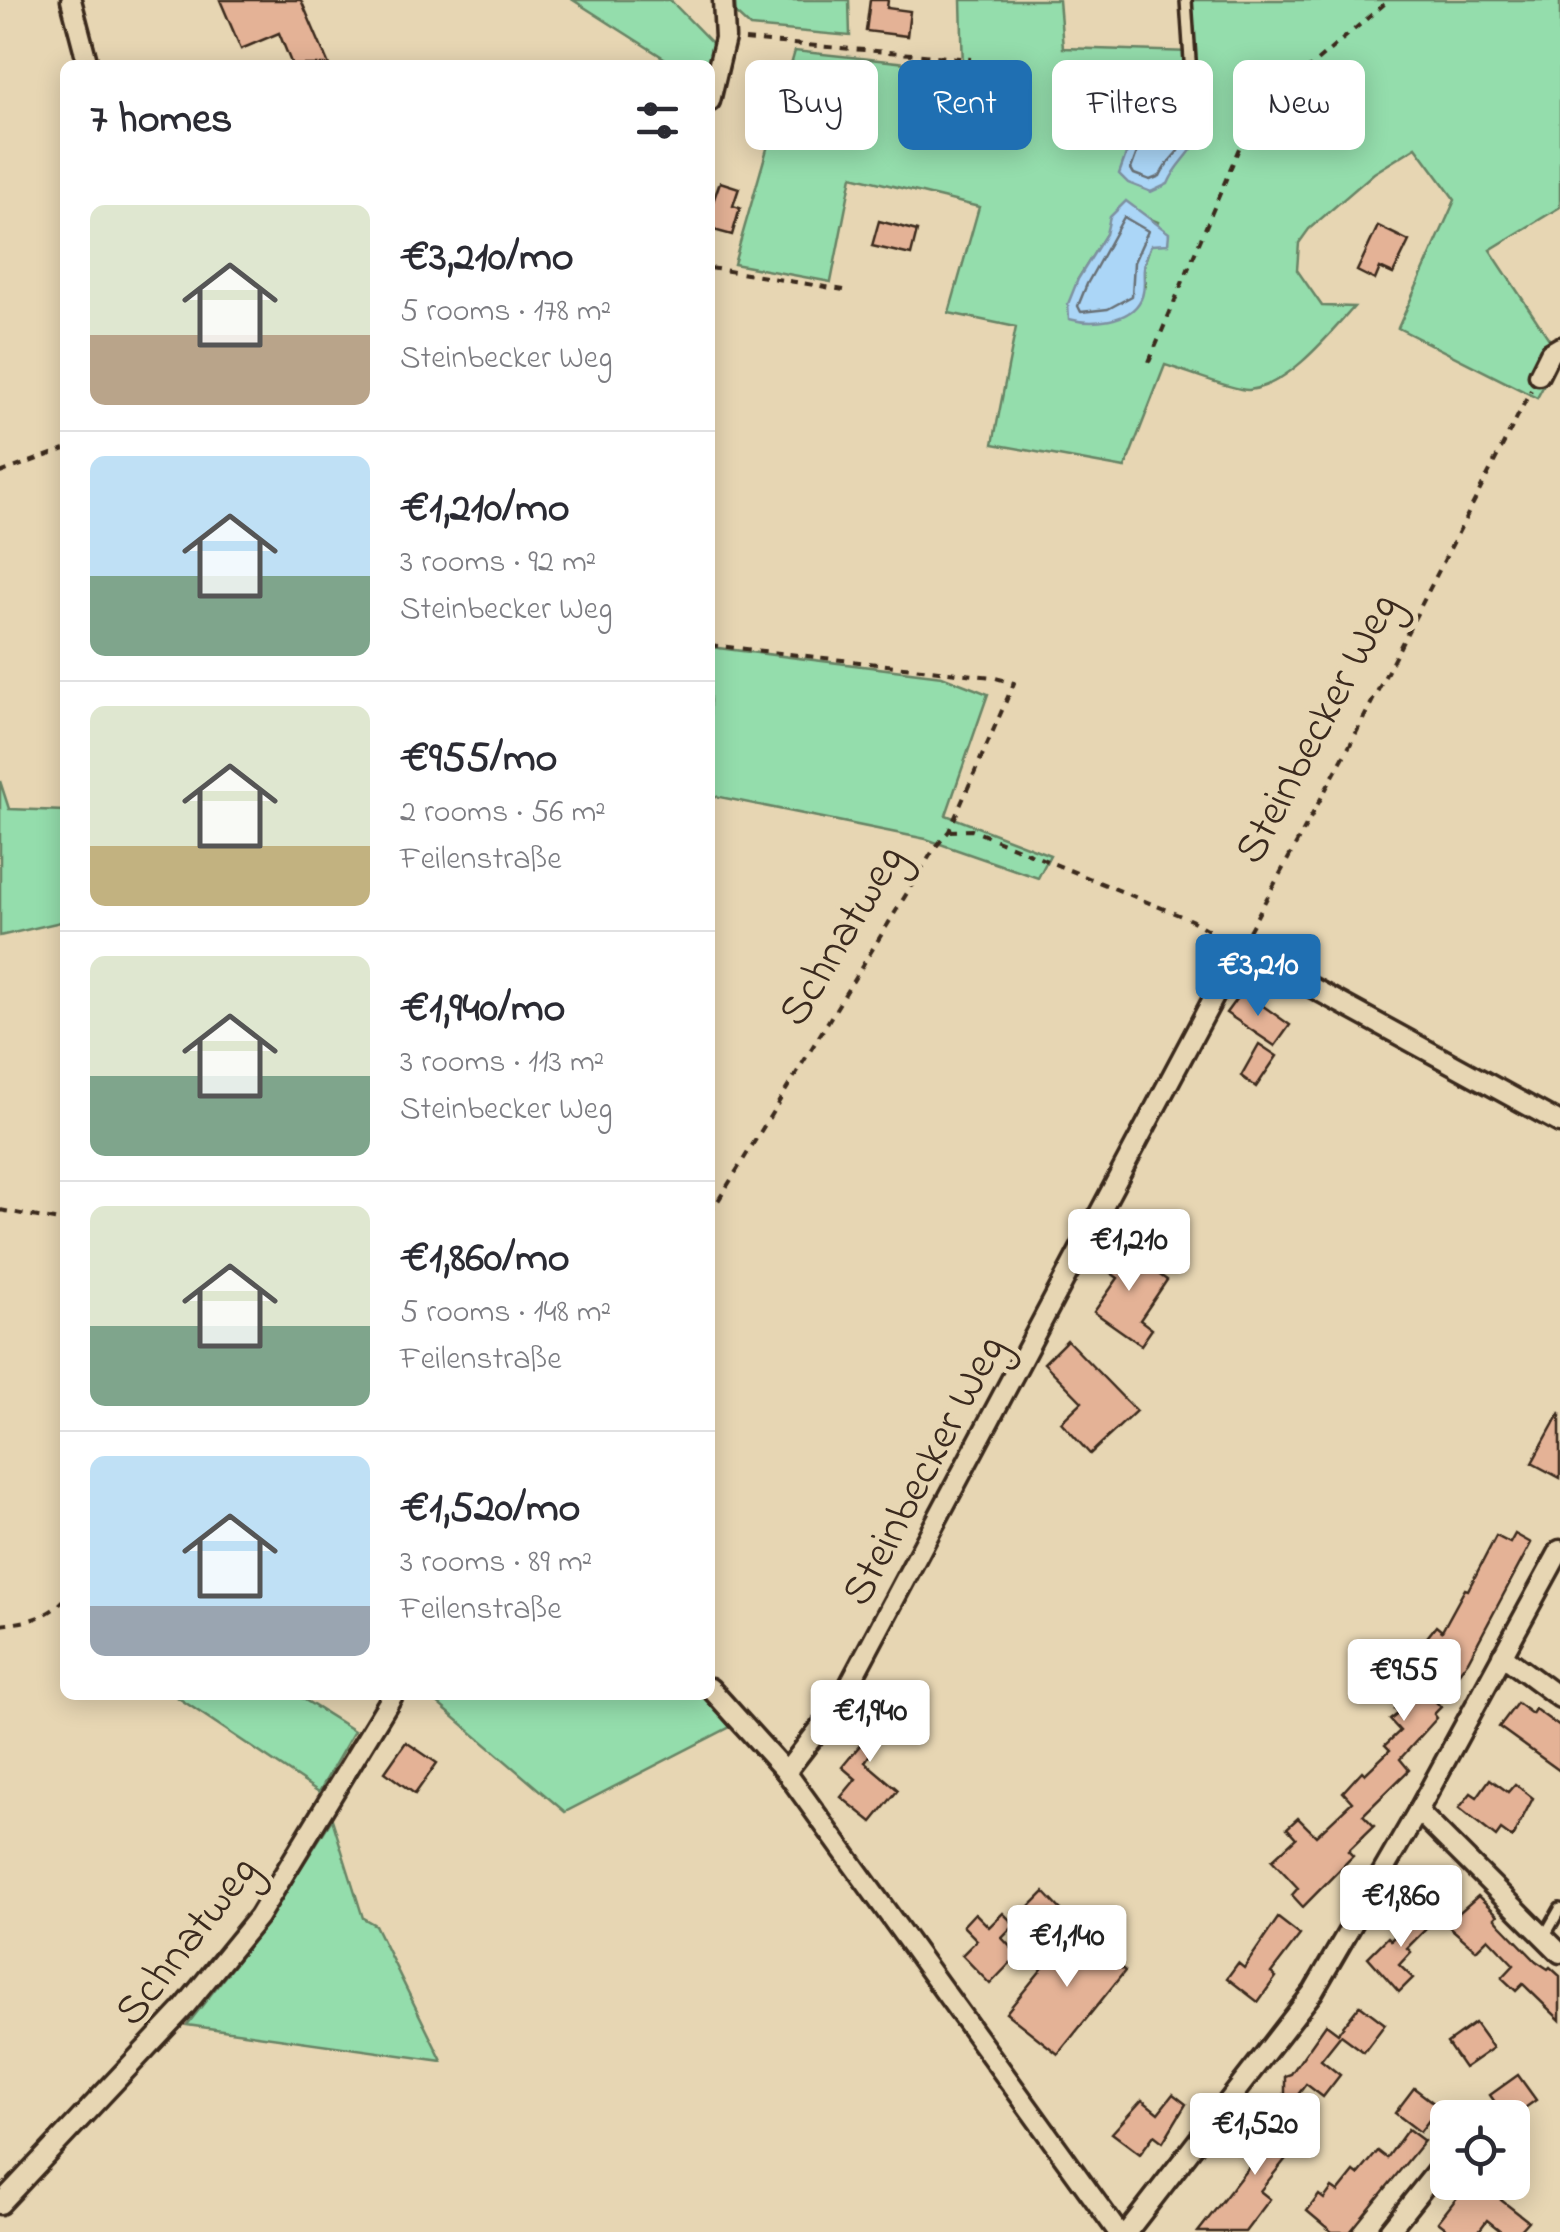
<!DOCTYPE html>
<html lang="en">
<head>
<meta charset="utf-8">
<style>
  body { margin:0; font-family:"Indie Flower",sans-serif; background:#f7f7f7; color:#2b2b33; height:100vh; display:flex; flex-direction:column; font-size:38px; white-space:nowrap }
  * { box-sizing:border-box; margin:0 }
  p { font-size:32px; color:#7c7c81 }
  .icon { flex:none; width:55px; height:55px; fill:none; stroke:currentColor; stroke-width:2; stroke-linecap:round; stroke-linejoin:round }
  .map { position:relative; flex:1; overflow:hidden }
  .details { position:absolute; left:60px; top:60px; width:655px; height:1640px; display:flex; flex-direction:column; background:#fff; border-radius:15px; box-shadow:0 5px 25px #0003 }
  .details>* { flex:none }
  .guide { position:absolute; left:745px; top:60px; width:665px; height:90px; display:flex; gap:20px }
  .fabs { position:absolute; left:1430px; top:2100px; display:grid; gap:20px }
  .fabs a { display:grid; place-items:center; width:100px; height:100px; border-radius:15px; background:#fff; box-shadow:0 5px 25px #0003; font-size:50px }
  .price { position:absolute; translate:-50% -85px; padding:0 22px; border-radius:10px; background:#fff; color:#222; font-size:32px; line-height:65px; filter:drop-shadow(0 2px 5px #0008) }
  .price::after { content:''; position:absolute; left:50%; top:60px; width:30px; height:22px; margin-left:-15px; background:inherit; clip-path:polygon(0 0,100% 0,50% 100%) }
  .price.current { background:#1f6fb2; color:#fff }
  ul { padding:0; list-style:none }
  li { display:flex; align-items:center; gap:30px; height:250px; padding:0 30px }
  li+li { border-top:2px solid #e1e1e2 }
  li span { display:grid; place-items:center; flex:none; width:280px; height:200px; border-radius:15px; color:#555 }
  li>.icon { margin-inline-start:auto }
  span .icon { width:120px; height:120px; fill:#fffc; stroke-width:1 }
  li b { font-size:42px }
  h2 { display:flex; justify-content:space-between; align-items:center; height:120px; padding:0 30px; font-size:42px }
  .chip { padding:0 35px; border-radius:15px; background:#fff; box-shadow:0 5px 25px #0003; font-size:35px; line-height:90px }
  .chip.current { background:#1f6fb2; color:#fff }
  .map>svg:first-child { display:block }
  .green { fill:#94ddac; stroke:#688465; stroke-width:2.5; fill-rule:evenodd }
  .water { fill:#abd6f7; stroke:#7e91a0; stroke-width:2.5 }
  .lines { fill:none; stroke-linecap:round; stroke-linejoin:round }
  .shore { stroke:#686f75; stroke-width:2.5 }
  .building { fill:#e4b296; stroke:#3b2a1e; stroke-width:2.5 }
  .lane-casing { stroke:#3b2a1e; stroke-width:16 }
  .street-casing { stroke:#3b2a1e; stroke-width:25 }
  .path { stroke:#3b2a1e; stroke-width:4; stroke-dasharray:8 8; stroke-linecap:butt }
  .lane { stroke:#e7d6b3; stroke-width:9 }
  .street { stroke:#e7d6b3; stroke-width:18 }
  .labels { text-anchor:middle; stroke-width:10; stroke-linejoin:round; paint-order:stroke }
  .street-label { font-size:45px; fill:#3b2a1e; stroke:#e7d6b3 }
</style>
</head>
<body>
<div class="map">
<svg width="1560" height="2232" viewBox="0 0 1560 2232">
  <rect width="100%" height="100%" fill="#e7d6b3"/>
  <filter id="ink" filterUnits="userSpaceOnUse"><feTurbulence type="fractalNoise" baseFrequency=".01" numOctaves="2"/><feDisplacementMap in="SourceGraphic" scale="20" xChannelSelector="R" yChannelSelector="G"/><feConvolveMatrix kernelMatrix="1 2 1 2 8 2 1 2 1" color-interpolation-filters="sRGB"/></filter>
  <g filter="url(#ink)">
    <g class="green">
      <path d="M573,0h97l43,44 -3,21h-35z"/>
      <path d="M735,0h114l1,36 -100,-9 -14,-13z"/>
      <path d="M961,0h98l4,48 129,4 -1,-52h369v207l-70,43 61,92 7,17 -21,39 -139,-70 57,-128 -39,-53 -42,26 -65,56 -10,14 -2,27 25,36 32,1c-24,27 -66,79 -105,83 -15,1 -66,-20 -84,-25l-40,103 -132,-24 23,-117 -67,-14 30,-106 -127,-31 -21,106 -97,-18 61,-213 168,18zM1143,216l15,6 -14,43 1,21 -67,-7 28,-45z"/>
      <path d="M710,647l232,29 46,18 -42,121 104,40 -12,23 -112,-39 -216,-44z"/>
      <path d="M0,781l9,28 56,2v110l-65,15z"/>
      <path d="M174,1695h123l57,36 -35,61z"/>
      <path d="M428,1695h276l26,32 -165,85z"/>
      <path d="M332,1819l31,99 12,7 67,136 -255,-36 78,-100z"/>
    </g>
    <g class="water">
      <path d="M1153,114l32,3 16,10c-4,25 -24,34 -33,57l-17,8 -23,-9 -9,-9 11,-31z"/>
      <path d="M1126,201l43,32 -1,11 -17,1c-3,7 -7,15 -7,23 -1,11 2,21 -3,31 -11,24 -51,26 -72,20l-1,-15 10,-25 28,-45 4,-17z"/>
    </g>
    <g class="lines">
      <g class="shore">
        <path d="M1155,126l27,1 7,8c-7,16 -22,24 -29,41l-10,4 -16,-6 -3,-5 8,-22z"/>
        <path d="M1124,217l24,14 -14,31 -2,34 -24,13 -27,3 -3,-6 9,-22z"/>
      </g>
    </g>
    <g class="building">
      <path d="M220,0h81l28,65h-37l-13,-32 -38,16z"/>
      <path d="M870,0h18l-1,8 23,3 -3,25 -41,-5z"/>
      <path d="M720,182l19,6 -6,18 7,2 -8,27 -22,-6v-19z"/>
      <path d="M879,221l38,10 -6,24 -39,-9z"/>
      <path d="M1378,226l31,15 -16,33 -13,-6 -5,12 -18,-9z"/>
      <path d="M1242,991l48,34 -15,21 -49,-33z"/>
      <path d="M1259,1044l18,12 -21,31 -15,-11z"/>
      <path d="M1116,1245l51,35 -27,40 12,9 -11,16 -47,-33 24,-34 -17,-12z"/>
      <path d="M1067,1340l69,71 -46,43 -29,-32 21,-20 -38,-39z"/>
      <path d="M1560,1412v66l-28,-15z"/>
      <path d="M1515,1534l16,9 -63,118 -32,41 5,5 -7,7 3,4 -37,41 9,11 -46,45 11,11 -26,25 5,5 -50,51 -11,-12 6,-7 -26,-28 24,-22 -9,-10 11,-10 18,18 36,-34 -9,-10 19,-21 3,3 25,-24 -5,-5 15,-14 -10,-11 9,-7 -4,-3 33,-32 -19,-14 8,-14 19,-24 6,5 23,-42 3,1 28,-54 14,7z"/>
      <path d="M874,1696l23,14 -32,52 33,28 -26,32 -31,-25 15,-18 -14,-12 28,-34 -13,-8z"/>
      <path d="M1517,1703l15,11 3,-5 25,18v44l-61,-44z"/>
      <path d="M406,1742l31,21 -22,31 -30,-22z"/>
      <path d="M1490,1779l18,13 7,-8 18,14 -21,40 -11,-8 -5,7 -37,-29 12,-15 6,4z"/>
      <path d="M1044,1892l17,18 -18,19 -18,-18z"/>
      <path d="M1478,1896l20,19 -3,3 6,7 35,36 12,8 2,-2 10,9v44l-37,-36 -7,7 -14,-13 12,-13 -26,-27 -12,12 -30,-26z"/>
      <path d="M1426,1906l11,12 -30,30 4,4 -12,13 14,13 -14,14 -31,-35 20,-20 3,3z"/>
      <path d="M975,1913l14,14 14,-14 12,12 -13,13 16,17 -28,29 -28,-29 15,-15 -14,-14z"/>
      <path d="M1278,1918l22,17 -29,38 5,4 -18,25 -31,-24 11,-15 6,5z"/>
      <path d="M1077,1926l11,11 3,-3 25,20 -4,6 13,11 -67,83 -52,-41z"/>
      <path d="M1360,2005l25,19 -21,28 -23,-17 -20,25 19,15 -17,22 -17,-13 -21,28v-36l6,-2 35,-50 12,9z"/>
      <path d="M1475,2023l18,25 -29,20 -17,-25z"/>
      <path d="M1518,2075l18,25 -25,18h-5l-16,-23z"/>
      <path d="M1414,2088l25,19 -19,25 -25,-19z"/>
      <path d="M1173,2094l13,10 -23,38 -9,-7 -14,19 -28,-21 30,-33 16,13z"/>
      <path d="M1273,2110l32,25 -45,56 10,8 -25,33h-47l61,-78 -8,-7z"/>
      <path d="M1408,2129l16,12 -74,91h-18l-25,-21 12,-16 5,4 8,-11 6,4 16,-20 4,3 20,-24 9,7z"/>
      <path d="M1469,2182h45l-13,18 27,21 -10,11h-16l-15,-12 -9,12h-27l-13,-10z"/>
    </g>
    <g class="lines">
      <g class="lane-casing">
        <g id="lane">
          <path d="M1186,0l5,75"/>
          <path d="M1544,1937l16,-28"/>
        </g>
      </g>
      <g class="street-casing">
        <g id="street">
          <path d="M71,0l17,65"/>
          <path d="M710,101l15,-63 -2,-38"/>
          <path d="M1539,375l11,-22 10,-6"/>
          <path d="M1502,1655l58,43"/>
          <path d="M710,1688l76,84 332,460"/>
          <path d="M786,1772l54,-70 400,-754 320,175"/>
          <path d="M1418,1811l142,142"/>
          <path d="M0,2204l182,-194 76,-93 135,-222"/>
          <path d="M1127,2232l186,-240 105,-181 142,-261"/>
          <path d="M1388,2232l60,-75"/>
        </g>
      </g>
      <g class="path">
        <path d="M745,40l226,19"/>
        <path d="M710,268l134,22"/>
        <path d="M1149,362l104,-247 136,-115"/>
        <path d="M0,473l65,-24"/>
        <path d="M710,645l282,32 22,6 -65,148 -15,18 -224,365"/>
        <path d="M949,831l23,-1 219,90 31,18"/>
        <path d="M1249,931l102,-188 180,-353"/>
        <path d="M0,1210l65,12"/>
        <path d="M0,1625c26,-3 46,-6 65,-26"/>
      </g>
      <use href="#lane" class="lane"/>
      <use href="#street" class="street"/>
    </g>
  </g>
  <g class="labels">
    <g class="street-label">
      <text transform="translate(1314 727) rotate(-62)" y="16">Steinbecker Weg</text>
      <text transform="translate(839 934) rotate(-59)" y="16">Schnatweg</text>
      <text transform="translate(921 1469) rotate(-62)" y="16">Steinbecker Weg</text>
      <text transform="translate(184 1939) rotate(-52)" y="16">Schnatweg</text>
    </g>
  </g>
</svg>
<div class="fabs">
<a><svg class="icon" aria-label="locate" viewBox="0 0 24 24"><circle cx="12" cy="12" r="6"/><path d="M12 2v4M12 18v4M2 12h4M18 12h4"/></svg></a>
</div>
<b class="price current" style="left:1258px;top:1019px">€3,210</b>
<b class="price" style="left:1129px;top:1294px">€1,210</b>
<b class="price" style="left:1404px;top:1724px">€955</b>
<b class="price" style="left:870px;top:1765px">€1,940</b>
<b class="price" style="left:1401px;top:1950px">€1,860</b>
<b class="price" style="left:1067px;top:1990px">€1,140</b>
<b class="price" style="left:1255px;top:2178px">€1,520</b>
<div class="guide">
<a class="chip">Buy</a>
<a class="chip current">Rent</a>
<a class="chip">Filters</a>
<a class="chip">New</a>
</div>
<section class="details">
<h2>7 homes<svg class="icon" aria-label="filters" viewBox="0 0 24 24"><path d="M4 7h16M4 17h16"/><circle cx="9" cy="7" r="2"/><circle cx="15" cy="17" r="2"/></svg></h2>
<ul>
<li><span style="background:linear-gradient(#dfe7d0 65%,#b9a48a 0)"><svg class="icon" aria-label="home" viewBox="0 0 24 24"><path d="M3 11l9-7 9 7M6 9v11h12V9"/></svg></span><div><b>€3,210/mo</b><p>5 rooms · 178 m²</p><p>Steinbecker Weg</p></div></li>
<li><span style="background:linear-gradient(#bfe0f5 60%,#7fa58c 0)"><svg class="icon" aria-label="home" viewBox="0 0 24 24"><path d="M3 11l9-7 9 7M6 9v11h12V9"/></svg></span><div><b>€1,210/mo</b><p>3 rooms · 92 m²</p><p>Steinbecker Weg</p></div></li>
<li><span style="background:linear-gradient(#dfe7d0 70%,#c2b280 0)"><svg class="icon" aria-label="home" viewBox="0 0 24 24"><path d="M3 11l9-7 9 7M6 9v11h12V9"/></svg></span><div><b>€955/mo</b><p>2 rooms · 56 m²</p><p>Feilenstraße</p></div></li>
<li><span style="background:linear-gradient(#dfe7d0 60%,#7fa58c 0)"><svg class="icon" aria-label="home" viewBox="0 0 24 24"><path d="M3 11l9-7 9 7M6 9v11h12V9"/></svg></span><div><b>€1,940/mo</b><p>3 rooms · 113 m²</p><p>Steinbecker Weg</p></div></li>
<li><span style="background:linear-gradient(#dfe7d0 60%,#7fa58c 0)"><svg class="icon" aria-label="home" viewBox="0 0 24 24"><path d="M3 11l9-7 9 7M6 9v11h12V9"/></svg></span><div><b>€1,860/mo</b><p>5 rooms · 148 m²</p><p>Feilenstraße</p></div></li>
<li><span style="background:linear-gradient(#bfe0f5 75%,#9aa5b1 0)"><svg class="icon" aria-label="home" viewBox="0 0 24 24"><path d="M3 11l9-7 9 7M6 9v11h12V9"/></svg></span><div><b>€1,520/mo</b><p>3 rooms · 89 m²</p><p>Feilenstraße</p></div></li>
</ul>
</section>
</div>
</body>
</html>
